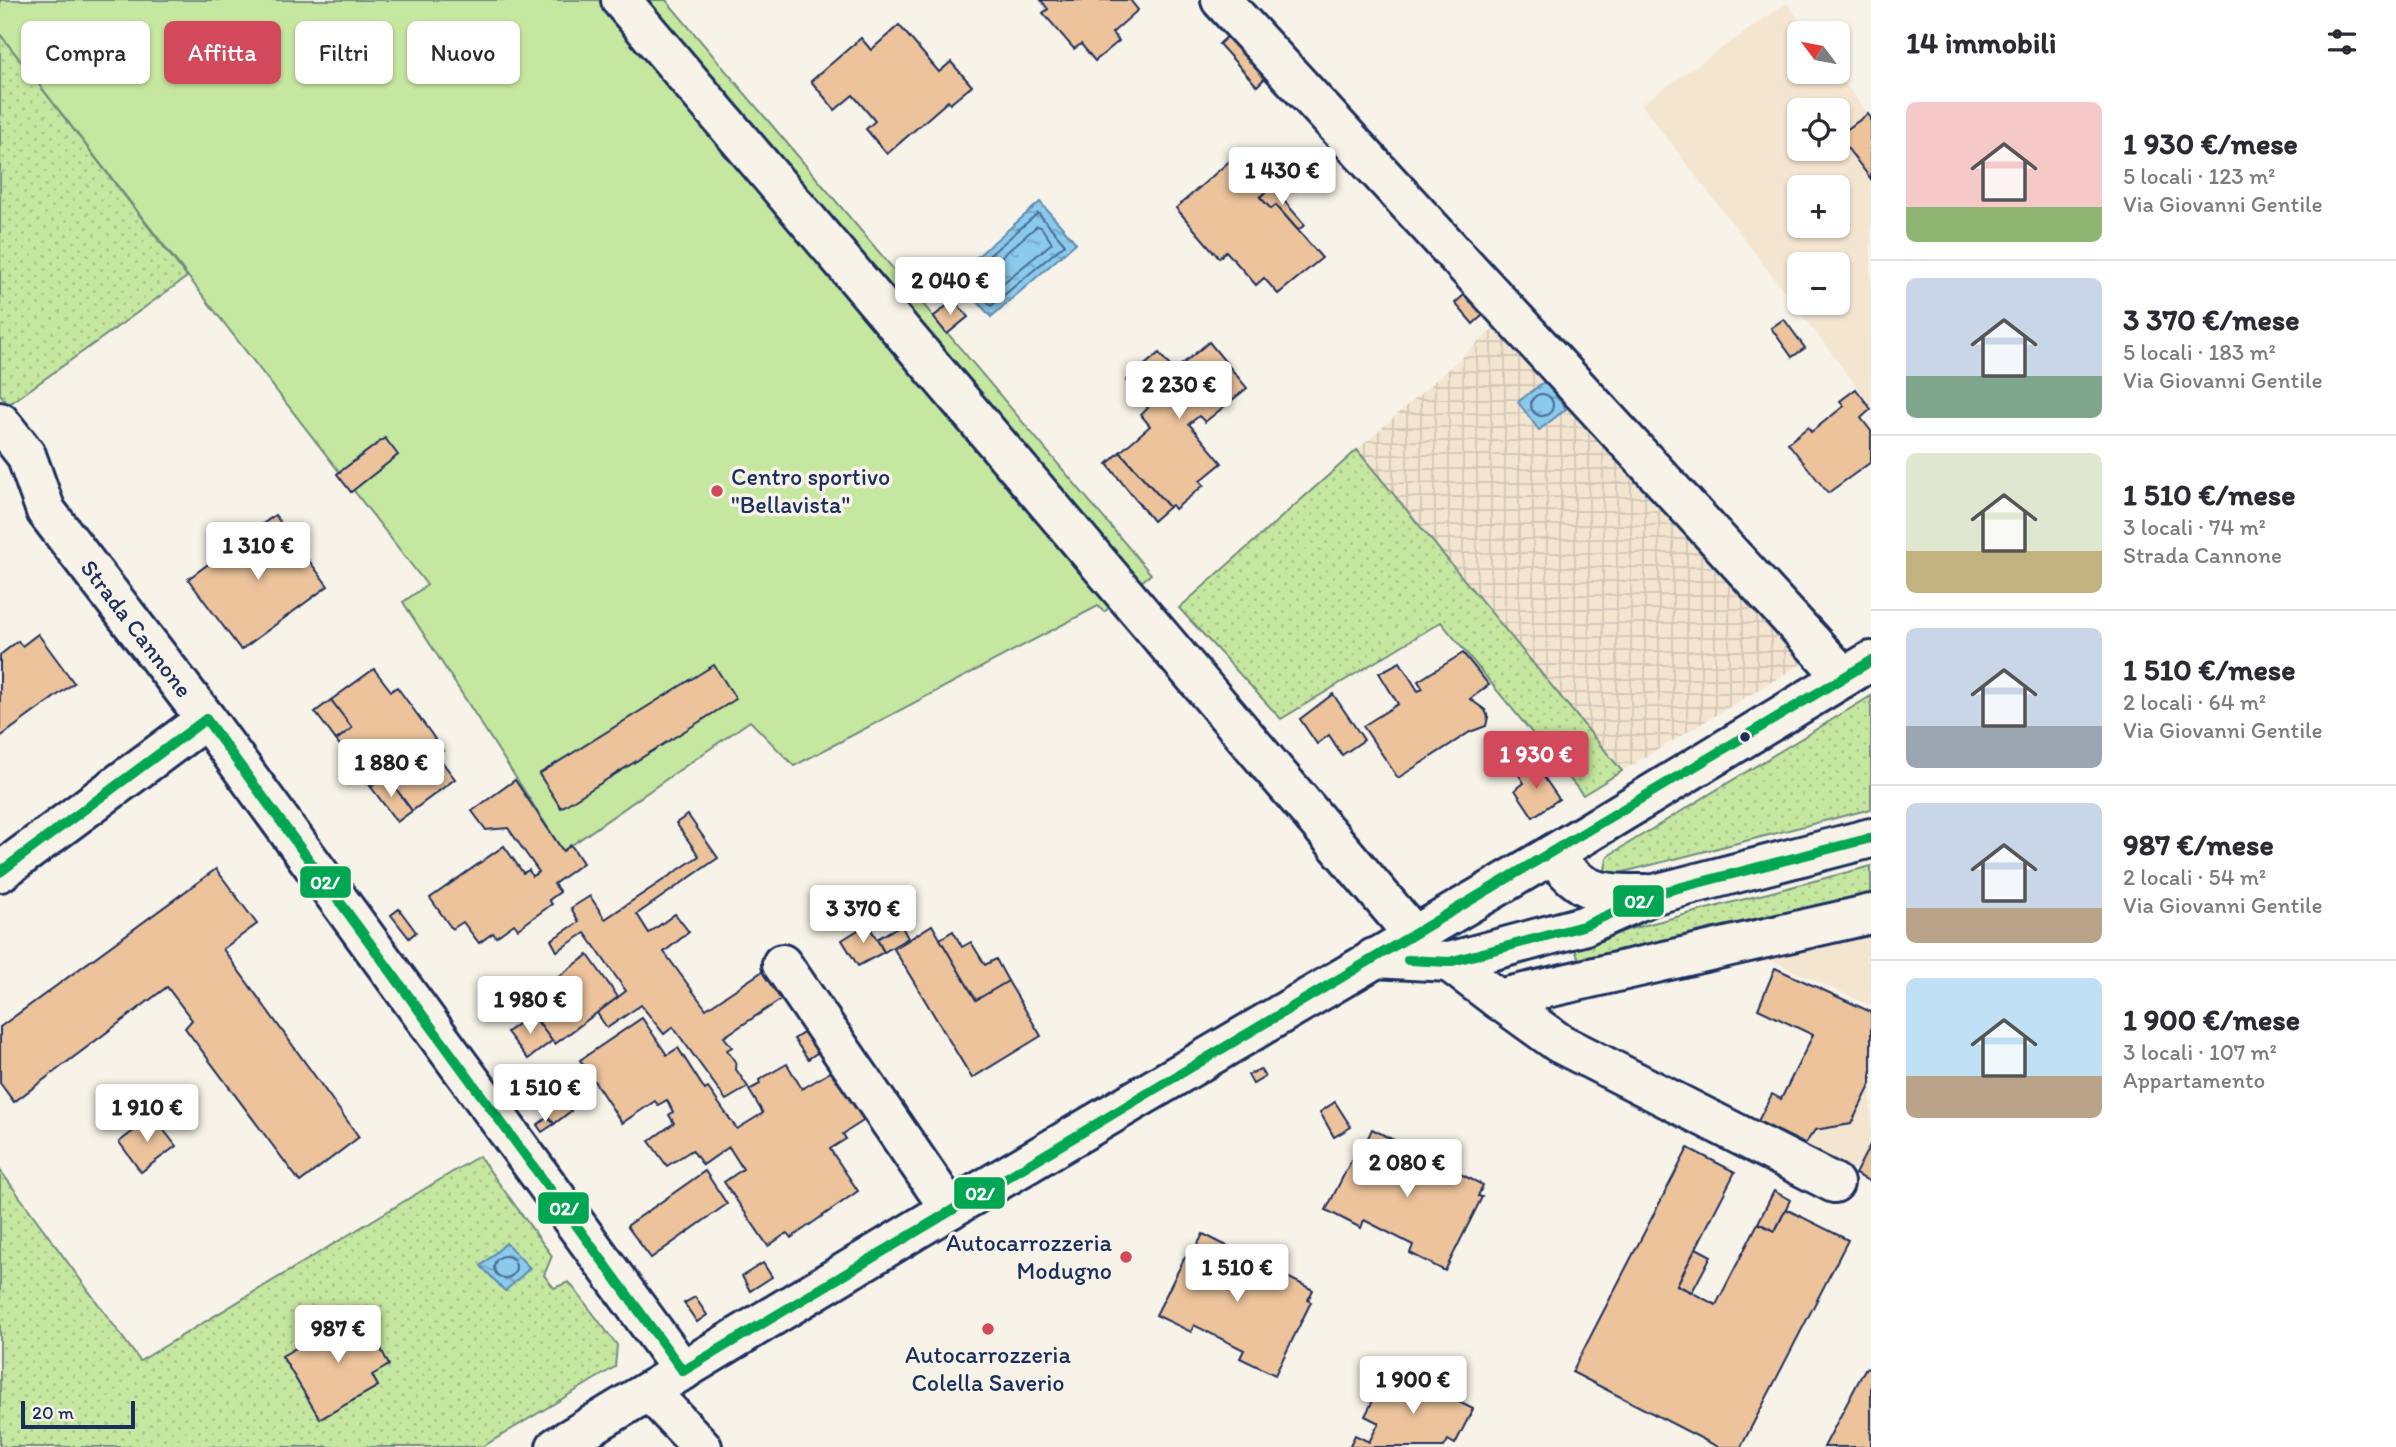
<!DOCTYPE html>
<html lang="it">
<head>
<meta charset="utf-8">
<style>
  body { margin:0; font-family:Itim,sans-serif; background:#f7f7f7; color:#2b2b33; height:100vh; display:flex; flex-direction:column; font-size:26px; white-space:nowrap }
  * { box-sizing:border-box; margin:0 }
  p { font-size:23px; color:#7c7c81 }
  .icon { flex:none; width:38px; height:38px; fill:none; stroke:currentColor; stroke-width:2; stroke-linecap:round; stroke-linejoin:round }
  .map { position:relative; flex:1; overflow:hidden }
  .details { display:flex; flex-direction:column; background:#fff; width:525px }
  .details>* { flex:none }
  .banner { position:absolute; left:21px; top:21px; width:665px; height:63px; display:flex; gap:14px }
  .needle { width:46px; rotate:302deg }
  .controls { position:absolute; left:1787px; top:21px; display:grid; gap:14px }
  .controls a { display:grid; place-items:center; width:63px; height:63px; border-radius:10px; background:#fff; box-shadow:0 2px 5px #0004; font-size:35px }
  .scale { position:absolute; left:21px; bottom:18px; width:114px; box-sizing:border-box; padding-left:7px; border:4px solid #1b2f5e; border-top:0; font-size:19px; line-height:24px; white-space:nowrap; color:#1b2f5e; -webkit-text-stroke:5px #f7f3e8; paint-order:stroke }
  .price { position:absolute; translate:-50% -60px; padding:0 16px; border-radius:7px; background:#fff; color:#222; font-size:23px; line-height:46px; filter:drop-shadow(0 2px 4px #0008) }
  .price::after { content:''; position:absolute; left:50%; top:42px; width:21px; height:16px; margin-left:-10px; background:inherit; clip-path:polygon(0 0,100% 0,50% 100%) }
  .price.active { background:#d1495b; color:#fff }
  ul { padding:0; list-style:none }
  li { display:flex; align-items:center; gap:21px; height:175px; padding:0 35px }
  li+li { border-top:2px solid #e1e1e2 }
  li span { display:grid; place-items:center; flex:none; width:196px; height:140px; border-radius:10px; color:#555 }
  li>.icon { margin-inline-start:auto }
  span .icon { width:84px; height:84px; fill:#fffc; stroke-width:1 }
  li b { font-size:30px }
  h2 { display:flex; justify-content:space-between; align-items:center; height:84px; padding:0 35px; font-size:30px }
  .pill { padding:0 24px; border-radius:10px; background:#fff; box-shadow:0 2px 5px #0004; font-size:24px; line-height:63px }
  .pill.active { background:#d1495b; color:#fff }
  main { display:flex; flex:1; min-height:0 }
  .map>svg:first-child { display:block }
  .built { fill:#f4e5d1; fill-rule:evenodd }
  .industrial { fill:url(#industrial-grid) }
  .grass { fill:url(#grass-dots); stroke:#708b7e; stroke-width:2; fill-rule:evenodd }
  .park { fill:#c6e79f; stroke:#708b7e; stroke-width:2 }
  .water { fill:url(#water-ripples); stroke:#5f8cb3; stroke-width:2 }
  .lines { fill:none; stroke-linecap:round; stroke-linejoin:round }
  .shore { stroke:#486d97; stroke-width:2 }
  .building { fill:#ecc39b; stroke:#1b2f5e; stroke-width:2 }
  .minor-casing { stroke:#1b2f5e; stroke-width:44 }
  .major-casing { stroke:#1b2f5e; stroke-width:44 }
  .minor { stroke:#f7f3e8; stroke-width:38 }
  .major { stroke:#f7f3e8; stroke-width:38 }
  .bus-1-casing { stroke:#f7f3e8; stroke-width:16 }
  .bus-1 { stroke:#00a651; stroke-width:10 }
  .poi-dot { fill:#d1495b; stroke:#f7f3e8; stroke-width:2.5 }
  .bus-dot { fill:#1b2f5e; stroke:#f7f3e8; stroke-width:2.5 }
  .labels { text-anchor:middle; stroke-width:7; stroke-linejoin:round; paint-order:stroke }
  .poi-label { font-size:24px; fill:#1b2f5e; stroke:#f7f3e8; text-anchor:start }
  .street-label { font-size:24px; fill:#1b2f5e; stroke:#f7f3e8 }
  .line-badge { stroke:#f7f3e8; stroke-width:2.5 }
  .badge-label { font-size:19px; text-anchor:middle; font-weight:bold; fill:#fff }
</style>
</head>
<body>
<main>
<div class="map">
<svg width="1871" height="1447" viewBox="0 0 1871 1447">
  <defs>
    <pattern id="industrial-grid" width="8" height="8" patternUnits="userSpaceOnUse" patternTransform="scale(1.75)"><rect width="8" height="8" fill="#f4e5d1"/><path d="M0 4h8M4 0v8" fill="none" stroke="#d1c5b6"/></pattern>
    <pattern id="grass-dots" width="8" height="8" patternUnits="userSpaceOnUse" patternTransform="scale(1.75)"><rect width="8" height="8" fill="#c6e79f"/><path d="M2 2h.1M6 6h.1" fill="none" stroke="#aac68b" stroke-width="1.8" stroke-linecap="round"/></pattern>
    <pattern id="water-ripples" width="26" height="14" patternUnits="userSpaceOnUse" patternTransform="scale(1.75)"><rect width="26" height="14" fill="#8ccaec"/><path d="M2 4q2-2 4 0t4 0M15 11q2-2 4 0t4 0" fill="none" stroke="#72a4c2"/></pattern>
  </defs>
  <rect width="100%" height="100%" fill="#f7f3e8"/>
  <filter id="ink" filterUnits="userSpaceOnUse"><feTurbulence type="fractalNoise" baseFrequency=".0143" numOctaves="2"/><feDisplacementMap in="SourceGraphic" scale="14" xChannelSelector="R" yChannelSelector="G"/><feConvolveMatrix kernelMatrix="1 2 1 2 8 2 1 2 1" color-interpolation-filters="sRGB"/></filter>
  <g filter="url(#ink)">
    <g class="built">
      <path d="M1787,3l22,30h-10v39h38l34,46v287l-230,-301zM1799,110h39v39h-39zM1799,187h39v39h-39zM1799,264h39v39h-39z"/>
      <path d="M1871,931v75l-111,-51z"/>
      <path d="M1871,1008v170l-66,-34z"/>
    </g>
    <path class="industrial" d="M1499,324l304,339 -181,108 -265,-321z"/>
    <g class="grass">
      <path d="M0,34l187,243 -179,128 -8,-11z"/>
      <path d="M1357,450l265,321 -39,24 -142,-173 -160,97 -102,-111z"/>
      <path d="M1871,696v113l-259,66 -7,-5 2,-12 4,-4z"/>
      <path d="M1871,866v28l-291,68 -7,-18z"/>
      <path d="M479,1156l73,100 -8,19 10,13 15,-6 48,63 -2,22 -133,80h-482v-277l140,191zM362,1311l17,30 -3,2 -4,32 6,11 -57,33 -39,-63z"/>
    </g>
    <path class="park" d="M0,0h666l485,574 -47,38 -6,-6 -304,160 -44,-45 -187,130 -160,-249 24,-17 -427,-551z"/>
    <g class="water">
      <path d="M1040,202l36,41 -85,74 -36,-41z"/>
      <path d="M1545,381l21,28 -27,21 -21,-28z"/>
      <path d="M506,1243l24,25 -25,23 -24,-25z"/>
    </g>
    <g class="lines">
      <g class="shore">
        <path d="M1038,213l27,31 -74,62 -24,-31z"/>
        <path d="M1037,226l4,1 11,16 -61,50 -12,-17z"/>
        <circle cx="1542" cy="405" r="11"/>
        <circle cx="505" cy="1267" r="11"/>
      </g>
    </g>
    <g class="building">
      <path d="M1041,0h89l8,10 -26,23 7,8 -24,20 -14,-17 -7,5 -31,-36 5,-4z"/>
      <path d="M899,25l40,47 12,-10 21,24 -22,18 -2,-3 -61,53 -21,-25 9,-8 -22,-26 -18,15 -24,-29 50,-43 10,12z"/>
      <path d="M1229,35l37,42 -9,9 -38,-42z"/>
      <path d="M1868,114l3,4v61l-33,-43z"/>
      <path d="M1241,151l31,36 -12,10 11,12 5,-4 46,53 -44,36 -14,-16 -8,7 -30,-34 -7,7 -43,-50z"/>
      <path d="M1272,187l33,38 -7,5 -22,-25 -5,4 -11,-12z"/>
      <path d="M1465,294l18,21 -10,9 -18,-21z"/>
      <path d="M954,300l14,17 -21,17 -14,-17z"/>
      <path d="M1784,319l21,29 -13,9 -21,-29z"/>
      <path d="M1209,342l38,46 -42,34 -6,-6 -10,8 33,39 -22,18 4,4 -29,24 -3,-4 -3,2 -49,-55 30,-26 -9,-11 7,-7 -22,-27 33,-28 15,18z"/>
      <path d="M1856,389l15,20 -10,9 10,13v31l-43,31 -40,-50 20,-16 3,5 33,-26 -4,-5z"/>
      <path d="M385,438l13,17 -47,37 -14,-18z"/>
      <path d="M1120,452l49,55 -16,14 -46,-57z"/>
      <path d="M275,515l53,71 -87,64 -53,-71z"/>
      <path d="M38,634l36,49 -74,54v-82l18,-14 4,5z"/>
      <path d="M1463,653l26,32 -19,14 15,11 3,7 -2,9 -16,6 -72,46 -35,-52 35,-22 -19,-31 21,-11 18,29 5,-2 -5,-8z"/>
      <path d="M714,665l22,34 -175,109 -22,-34z"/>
      <path d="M374,669l17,22 6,-4 33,45 13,19 -6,4 18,24 -43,32 -26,-36 -15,12 -35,-47 16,-12 -21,-28z"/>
      <path d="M1333,694l31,46 -22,15 -13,-20 -12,9 -17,-25z"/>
      <path d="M331,700l21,28 -16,12 -21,-28z"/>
      <path d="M1535,764l24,35 -26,18 -18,-27 9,-7 -5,-8z"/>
      <path d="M386,775l26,36 -15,11 -26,-35z"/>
      <path d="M515,780l48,71 8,-6 12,18 -29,21 6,8 -11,8 3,4 -34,25 -4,-5 -18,13 -3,-4 -14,10 -16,-21 -11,7 -22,-31 74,-52 19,27 6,-3 3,6 7,-4 -31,-44 -22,2 -14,-19z"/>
      <path d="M688,815l30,43 -81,56 12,19 26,-19 14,18 -25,20 42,57 63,-42 19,28 -64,42 8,10 -5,3 9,13 -1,5 13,19 -22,13 -53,-73 -9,7 -23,-29 -34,23 -10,-15 29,-22 -41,-58 -28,18 -6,-11 28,-18 -8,-14 19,-12 15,23 94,-63 -23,-33z"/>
      <path d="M216,869l41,55 -34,25 136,188 -59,45 -115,-154 7,-8 -25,-33 -153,115 -14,-19v-56z"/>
      <path d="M399,909l17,23 -7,6 -18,-23z"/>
      <path d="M868,924l16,28 -26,14 -16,-26z"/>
      <path d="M901,925l7,13 -24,14 -7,-13z"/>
      <path d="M932,925l44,75 32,-19 33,55 -69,42 -78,-129z"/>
      <path d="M953,931l9,16 9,-5 14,23 11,-6 12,22 -32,19 -36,-61z"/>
      <path d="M588,955l30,42 -63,47 -31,-42z"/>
      <path d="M1775,968l96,44v72l-20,40 -36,6 -10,14 -47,-23 14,-27 9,5 32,-64 -55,-26z"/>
      <path d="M532,1014l20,27 -24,18 -21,-27z"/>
      <path d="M642,1018l25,37 11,-7 27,42 3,-2 29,41 26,-16 -14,-23 11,-6 -1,-4 28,-16 15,25 37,-22 32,49 -28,18 3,5 -16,10 28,42 -67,47 -4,-5 -19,13 -44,-64 19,-13 -14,-22 -26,18 -11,-15 -25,16 -18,-25 25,-18 -5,-8 4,-3 -6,-12 -9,5 -3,-4 -33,22 -42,-63z"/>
      <path d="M811,1028l13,20 -16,11 -14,-20z"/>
      <path d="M1260,1069l5,8 -12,7 -5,-9z"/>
      <path d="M539,1072l32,39 -17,13 -30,-41z"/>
      <path d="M1335,1102l16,25 -17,10 -14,-25z"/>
      <path d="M153,1116l23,30 -35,26 -22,-30z"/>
      <path d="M548,1117l6,7 -12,8 -5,-7z"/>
      <path d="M1372,1129l47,24 -7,14 19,10 7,-14 45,22 -5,11 4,1 -37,74 -35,-18 3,-8 -49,-25 -3,8 -35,-18 29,-57 5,2z"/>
      <path d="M1871,1143v39l-16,-8z"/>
      <path d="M1688,1148l47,24 -58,113 39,20 42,-82 17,8 11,-22 62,31 -107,207h-23l-146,-75z"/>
      <path d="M705,1171l22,33 -76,54 -24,-32z"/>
      <path d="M1774,1191l16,9 -15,31 -17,-8z"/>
      <path d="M1203,1234l46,23 -8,17 19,9 8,-16 45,23 -5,10 3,2 -36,73 -35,-17 4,-8 -50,-25 -3,7 -35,-17 29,-58 5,2z"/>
      <path d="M1696,1248l15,8 -19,36 -15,-7z"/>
      <path d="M763,1263l9,14 -22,14 -8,-15z"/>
      <path d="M695,1297l12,18 -10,7 -13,-19z"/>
      <path d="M362,1310l27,55 -17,10 6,11 -58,33 -38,-63z"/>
      <path d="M1871,1368v79h-47l41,-78z"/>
      <path d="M1388,1371l10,5 1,-4 74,37 -18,35 -7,-4 -4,7h-95l6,-12 14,7 10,-19 -14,-7z"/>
    </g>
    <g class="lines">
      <g class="minor-casing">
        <g id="minor">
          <path d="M621,0l792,934"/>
          <path d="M1221,0l623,677"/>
          <path id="s1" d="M0,422l26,33 20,56 160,208 477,652"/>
          <path d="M0,872l206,-153"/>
          <path d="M1449,962l49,37 373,-85"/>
          <path d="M782,964l168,245"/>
          <path d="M1498,999l61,44 275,140"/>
          <path d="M650,1392l52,55"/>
        </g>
      </g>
      <g class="major-casing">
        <g id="major">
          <path d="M1553,854c28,40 47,40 93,40"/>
          <path d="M1374,958l75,4 134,-36 72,-32 216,-56"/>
          <path d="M556,1447l394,-238 603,-355 318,-193"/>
        </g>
      </g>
      <use href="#minor" class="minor"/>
      <use href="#major" class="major"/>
      <g class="bus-1-casing">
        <g id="bus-1">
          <path d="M206,719l477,652"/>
          <path d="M0,872l206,-153"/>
          <path d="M1408,960l41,2 134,-36 72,-32 216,-56"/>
          <path d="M683,1371c394,-239 794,-471 1188,-710"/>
        </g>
      </g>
      <use href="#bus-1" class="bus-1"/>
    </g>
  </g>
  <g class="poi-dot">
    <circle cx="717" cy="491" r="7"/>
    <circle cx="1126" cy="1257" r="7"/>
    <circle cx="988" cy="1329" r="7"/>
  </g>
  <circle class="bus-dot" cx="1745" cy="737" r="6"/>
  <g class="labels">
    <g class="poi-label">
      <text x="731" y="485">Centro sportivo<tspan x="731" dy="28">"Bellavista"</tspan></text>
      <text x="1112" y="1251" text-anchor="end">Autocarrozzeria<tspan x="1112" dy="28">Modugno</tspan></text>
      <text x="988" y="1363" text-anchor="middle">Autocarrozzeria<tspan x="988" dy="28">Colella Saverio</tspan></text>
    </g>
    <g class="street-label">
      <text dy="8" stroke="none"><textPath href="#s1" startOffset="250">Strada Cannone</textPath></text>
    </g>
  </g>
  <g class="line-badge">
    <rect x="299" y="865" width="53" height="34" rx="7" fill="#00a651"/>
    <rect x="1612" y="884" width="53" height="34" rx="7" fill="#00a651"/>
    <rect x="953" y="1176" width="53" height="34" rx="7" fill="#00a651"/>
    <rect x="537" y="1191" width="53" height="34" rx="7" fill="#00a651"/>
  </g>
  <g class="badge-label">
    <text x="325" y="889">02/</text>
    <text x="1639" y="908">02/</text>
    <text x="980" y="1200">02/</text>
    <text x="564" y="1215">02/</text>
  </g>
</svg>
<div class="controls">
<a><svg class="needle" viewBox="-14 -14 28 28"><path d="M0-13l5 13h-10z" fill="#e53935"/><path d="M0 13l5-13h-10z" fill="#7c7c81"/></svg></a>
<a><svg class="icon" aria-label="locate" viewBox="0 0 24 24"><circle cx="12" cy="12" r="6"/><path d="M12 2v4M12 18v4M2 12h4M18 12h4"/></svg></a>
<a>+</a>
<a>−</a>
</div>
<div class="scale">20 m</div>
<b class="price" style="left:1282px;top:207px">1 430 €</b>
<b class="price" style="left:950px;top:317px">2 040 €</b>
<b class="price" style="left:1179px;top:421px">2 230 €</b>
<b class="price" style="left:258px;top:582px">1 310 €</b>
<b class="price active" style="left:1536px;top:791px">1 930 €</b>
<b class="price" style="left:391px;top:799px">1 880 €</b>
<b class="price" style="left:863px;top:945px">3 370 €</b>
<b class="price" style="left:530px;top:1036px">1 980 €</b>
<b class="price" style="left:545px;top:1124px">1 510 €</b>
<b class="price" style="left:147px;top:1144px">1 910 €</b>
<b class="price" style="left:1407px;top:1199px">2 080 €</b>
<b class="price" style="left:1237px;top:1304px">1 510 €</b>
<b class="price" style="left:338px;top:1365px">987 €</b>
<b class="price" style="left:1413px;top:1416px">1 900 €</b>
<div class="banner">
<a class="pill">Compra</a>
<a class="pill active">Affitta</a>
<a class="pill">Filtri</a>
<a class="pill">Nuovo</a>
</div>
</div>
<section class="details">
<h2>14 immobili<svg class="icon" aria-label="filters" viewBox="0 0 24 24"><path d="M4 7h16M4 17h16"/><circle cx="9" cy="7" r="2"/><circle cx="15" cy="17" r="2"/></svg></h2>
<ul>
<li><span style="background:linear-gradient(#f6c9c9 75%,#8fb573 0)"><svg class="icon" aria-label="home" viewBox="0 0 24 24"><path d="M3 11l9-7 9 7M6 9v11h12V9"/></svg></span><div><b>1 930 €/mese</b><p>5 locali · 123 m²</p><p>Via Giovanni Gentile</p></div></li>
<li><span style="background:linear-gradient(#c9d6e8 70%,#7fa58c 0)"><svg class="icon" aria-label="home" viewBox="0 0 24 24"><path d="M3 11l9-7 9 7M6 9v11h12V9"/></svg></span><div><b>3 370 €/mese</b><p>5 locali · 183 m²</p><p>Via Giovanni Gentile</p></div></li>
<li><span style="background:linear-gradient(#dfe7d0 70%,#c2b280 0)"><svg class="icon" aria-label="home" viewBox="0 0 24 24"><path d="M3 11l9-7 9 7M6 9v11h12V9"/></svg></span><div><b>1 510 €/mese</b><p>3 locali · 74 m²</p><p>Strada Cannone</p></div></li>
<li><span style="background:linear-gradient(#c9d6e8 70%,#9aa5b1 0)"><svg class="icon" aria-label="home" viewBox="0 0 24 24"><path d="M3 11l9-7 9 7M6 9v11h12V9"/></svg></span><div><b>1 510 €/mese</b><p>2 locali · 64 m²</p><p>Via Giovanni Gentile</p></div></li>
<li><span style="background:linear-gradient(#c9d6e8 75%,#b9a48a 0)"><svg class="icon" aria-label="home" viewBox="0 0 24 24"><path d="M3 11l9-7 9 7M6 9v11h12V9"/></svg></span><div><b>987 €/mese</b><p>2 locali · 54 m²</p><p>Via Giovanni Gentile</p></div></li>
<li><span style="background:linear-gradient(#bfe0f5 70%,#b9a48a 0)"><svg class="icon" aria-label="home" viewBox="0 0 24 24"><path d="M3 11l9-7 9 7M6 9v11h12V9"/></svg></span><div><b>1 900 €/mese</b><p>3 locali · 107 m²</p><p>Appartamento</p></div></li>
</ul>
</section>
</main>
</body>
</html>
